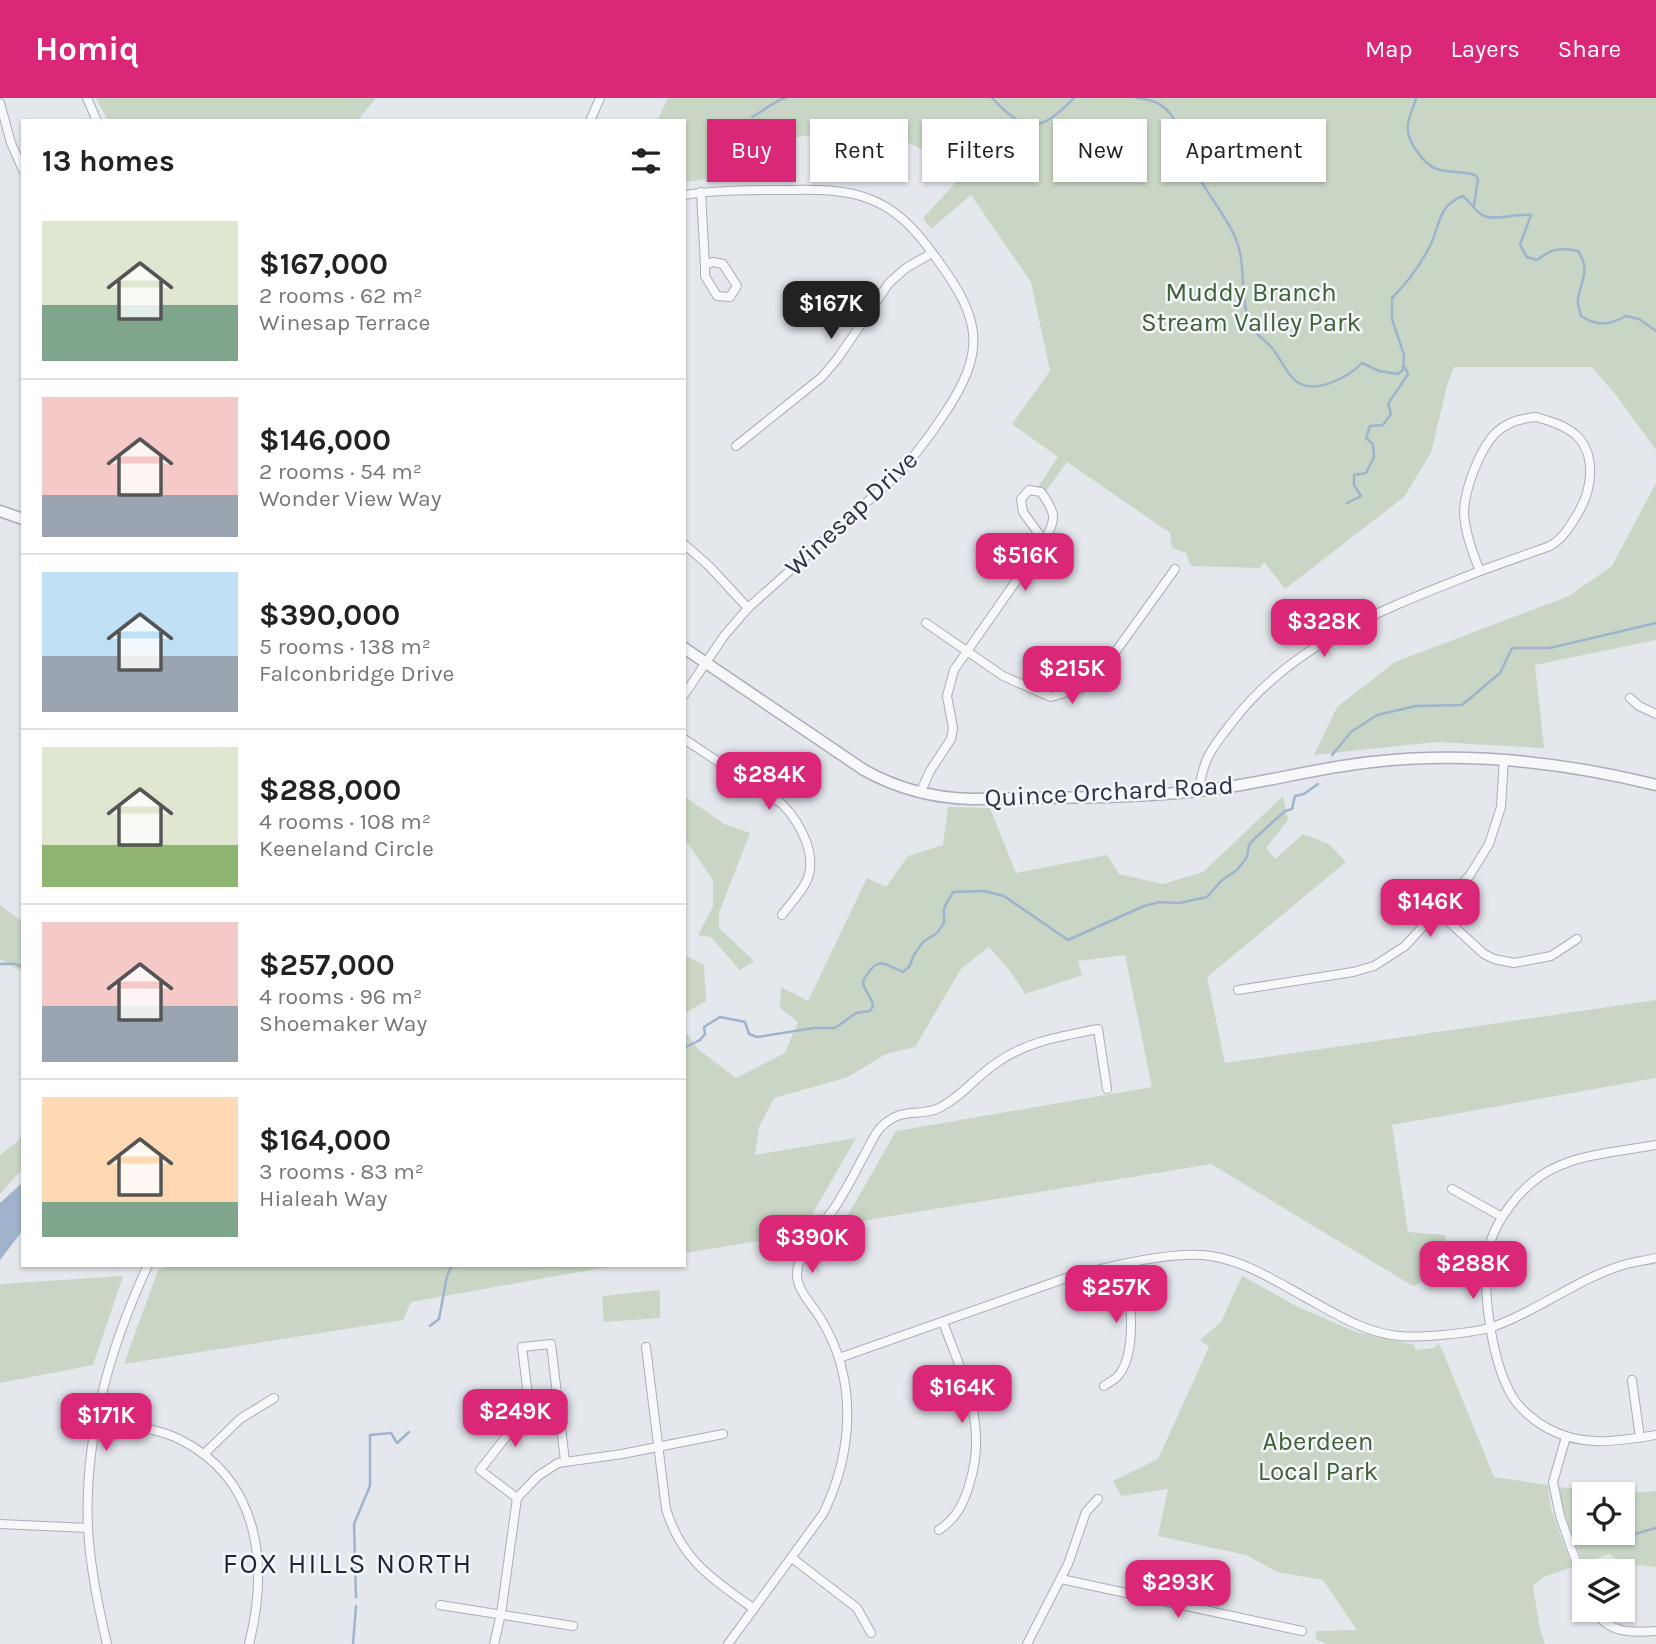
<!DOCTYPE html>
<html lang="en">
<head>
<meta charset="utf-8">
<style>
  body { margin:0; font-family:Karla,sans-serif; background:#f6f6f6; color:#222; height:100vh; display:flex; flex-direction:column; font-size:26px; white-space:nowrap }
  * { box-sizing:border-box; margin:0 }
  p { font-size:23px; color:#767676 }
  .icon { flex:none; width:38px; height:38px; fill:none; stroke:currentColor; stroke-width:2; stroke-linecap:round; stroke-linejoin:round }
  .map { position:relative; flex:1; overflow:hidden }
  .details { position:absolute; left:21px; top:21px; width:665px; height:1148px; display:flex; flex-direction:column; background:#fff; border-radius:0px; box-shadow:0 2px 5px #0004 }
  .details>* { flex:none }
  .top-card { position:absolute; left:707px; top:21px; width:665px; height:63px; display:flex; gap:14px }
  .controls { position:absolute; left:1572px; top:1384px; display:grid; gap:14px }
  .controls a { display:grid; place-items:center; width:63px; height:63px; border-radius:0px; background:#fff; box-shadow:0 2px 5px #0004; font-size:35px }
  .price { position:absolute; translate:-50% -60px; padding:0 16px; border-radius:14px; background:#db2777; color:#fff; font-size:23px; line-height:46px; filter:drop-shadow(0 2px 4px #0008) }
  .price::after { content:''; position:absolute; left:50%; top:42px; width:21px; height:16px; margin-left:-10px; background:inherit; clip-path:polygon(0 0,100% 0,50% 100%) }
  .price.selected { background:#222; color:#fff }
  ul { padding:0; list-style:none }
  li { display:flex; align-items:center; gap:21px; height:175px; padding:0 21px }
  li+li { border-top:2px solid #e0e0e0 }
  li span { display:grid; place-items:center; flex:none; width:196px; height:140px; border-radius:0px; color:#555 }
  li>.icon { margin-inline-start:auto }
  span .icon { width:84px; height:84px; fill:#fffc; stroke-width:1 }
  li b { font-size:30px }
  h2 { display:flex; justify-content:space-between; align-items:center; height:84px; padding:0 21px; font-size:30px }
  .chip { padding:0 24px; border-radius:0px; background:#fff; box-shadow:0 2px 5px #0004; font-size:24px; line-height:63px }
  .chip.selected { background:#db2777; color:#fff }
  header { display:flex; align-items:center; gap:42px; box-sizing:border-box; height:98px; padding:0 35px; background:#db2777; color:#fff }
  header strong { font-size:33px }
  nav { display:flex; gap:38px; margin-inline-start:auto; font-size:24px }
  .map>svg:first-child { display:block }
  .green { fill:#c9d6c5 }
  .water { fill:#9fb4cc }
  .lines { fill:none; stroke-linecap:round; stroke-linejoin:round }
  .stream { stroke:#9fb4cc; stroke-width:2.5 }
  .minor-casing { stroke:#a9aeb7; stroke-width:10 }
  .tertiary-casing { stroke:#a9aeb7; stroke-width:13 }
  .minor { stroke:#f7f8fa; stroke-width:8 }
  .tertiary { stroke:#f7f8fa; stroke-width:10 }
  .labels { text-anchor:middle; stroke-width:5; stroke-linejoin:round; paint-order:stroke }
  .park-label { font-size:26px; fill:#3f6138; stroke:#f4f6f9 }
  .street-label { font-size:26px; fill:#2b3445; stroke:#f4f6f9 }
  .neighbourhood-label { font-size:28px; letter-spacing:2px; fill:#1d2536; stroke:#f4f6f9 }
</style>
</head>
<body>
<header>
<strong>Homiq</strong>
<nav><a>Map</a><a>Layers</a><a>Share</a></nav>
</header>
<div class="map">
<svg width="1656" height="1546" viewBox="0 0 1656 1546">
  <rect width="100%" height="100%" fill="#e4e7ec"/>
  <g class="green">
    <path d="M96,0h280l-19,23h-249z"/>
    <path d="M668,0h988v352l-40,-55 -24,-28h-138l-6,15 -17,71 -27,44 -119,92 -21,-27 -4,6 -69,-2 -5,-13 -14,-5 -2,-15 -103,-71 -21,29 -8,-4 20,-30 -46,-33 38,-53 -19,-89 -60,-87 -40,34 -8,-11 37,-40 -30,-24 -54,-29 -130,20v33h-30l-32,4v-61h-27z"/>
    <path d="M1656,385v157l-121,25 9,83 -108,-6 -122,13 23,-48 58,-45 174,-66 43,-30z"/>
    <path d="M684,698l40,28 26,9 -31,80v15l35,33 -14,9 -29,-33 -13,-2 15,-28v-27l-29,-42z"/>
    <path d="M1283,698l5,24 -22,28 9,11 28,-25 26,10 17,18 -139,115 18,86 431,-63v78l-264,47 16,107 37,3 3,37 -35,14 -202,-122 -368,60 53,-93 256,-44 -27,-132 -47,6 4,14 -57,19 -15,-23 -21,-24 -28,22 -46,78 -29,7 -38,23 -74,21 -15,29 -4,28 101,-17 -58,101 -46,3 -68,11v-223l15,20 37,28 49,-25 13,-31 -18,-14 1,-21 27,14 59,-123 19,9 22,-31 35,-11 5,-38 42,1 26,65 91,-18 12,19 44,10 40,-12z"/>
    <path d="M0,807l23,17v50l-23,-13z"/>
    <path d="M684,857l20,10 2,36 -22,13z"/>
    <path d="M23,1028v42l-23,26v-39l19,-15z"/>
    <path d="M172,1167h446l-207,37 -8,18 -279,44 34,-94z"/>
    <path d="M123,1178l-30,89 -93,18v-99z"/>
    <path d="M1242,1178l56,31 58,25 59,13v5l19,-2 4,-5 3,4 53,130 54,8 3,24 21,58 -28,10 -11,9 7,43 5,15h-218l-12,-5 2,-8 40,-1 -34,-50 -46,-8 -31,-17 -88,-19 10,-47 -47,7 -8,-15 45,-22 51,-112 -9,-7 21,-18z"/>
    <path d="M660,1192v28l-56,4 -2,-26z"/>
    <path d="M1559,1389l58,7h-33v39h38v-39h-4l38,-3v76l-35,-4 -12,-9 -26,9 -22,-60z"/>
  </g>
  <path class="water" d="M23,1084v48l-23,30v-57z"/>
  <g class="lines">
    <g class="stream">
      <path d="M992,0c34,36 48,35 82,0"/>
      <path d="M1137,0c12,2 21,3 30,12 16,17 19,42 29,62 11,22 29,42 39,65 12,26 4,58 14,84 5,14 16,18 24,28 7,9 11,19 18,27 17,23 56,3 71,-13l17,8 19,3 5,-4 1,-15 -12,-36v-21c16,-16 29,-34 39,-54 9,-20 8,-40 32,-48 6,5 14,17 21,20 11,5 33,-3 47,-1l-11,30 7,12 10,3c14,-11 23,-13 41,-9 13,20 3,28 0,48 -1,5 2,12 3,17 17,11 28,9 45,0l13,3 17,12"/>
      <path d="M1416,0c-2,8 -7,18 -8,26 -3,15 15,40 29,45 12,4 26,2 38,6l3,4 -4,26"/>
      <path d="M752,19c12,-6 20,-15 33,-19"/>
      <path d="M1347,405l14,-7 -7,-11v-10l12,-2 8,-16 -1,-13 -7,-6 4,-12 13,-1 8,-11 -3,-10 20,-30 -3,-7"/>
      <path d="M1332,657l19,-23 26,-17 39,-9 46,-1 38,-32 12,-25h38l106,-25"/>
      <path d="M0,866h16l7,3"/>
      <path d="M684,950l16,-8 5,-6 -1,-7 16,-10 25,5 4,12 8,3 57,-9h21l21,-15 14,-2 3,-5c-1,-10 -10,-15 -10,-25 15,-26 18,-18 40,-9l6,-5 5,-12 9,-13 14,-9 7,-10v-15l9,-16 31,-1 20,5 64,44 76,-34 16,-4 19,1 28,-6 14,-16 16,-11 10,-13 2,-12 5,-6 31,-28 7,-2 3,-13 9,-2 14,-10"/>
      <path d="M430,1228l9,-7 8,-43 5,-11"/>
      <path d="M1622,1417l6,3 -2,11 5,6 25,-7"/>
      <path d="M356,1499l-2,-73 16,-38v-51l21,-2 6,10 12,-11"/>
      <path d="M353,1546l3,-38"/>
    </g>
    <g class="minor-casing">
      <g id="minor">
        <path d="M87,0l10,23"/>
        <path d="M0,5l11,40 12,27"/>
        <path d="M590,23l10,-23"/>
        <path d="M701,94l4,73"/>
        <path d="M684,97c32,-5 64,-5 96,-5 28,0 57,-2 84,7 32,10 53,34 72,61 46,62 51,93 7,158 -14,21 -29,41 -46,59l-149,133 -24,28 -40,59"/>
        <path d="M713,164l10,2 14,22 -7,11 -13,-1 -12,-20v-11z"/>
        <path d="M1536,319c14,4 28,8 40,18 21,20 16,55 2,78 -8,13 -14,25 -28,33l-70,25c-8,-19 -15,-38 -16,-58 0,-15 5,-30 10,-43 13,-32 25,-50 62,-53z"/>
        <path d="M736,348l86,-69 16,-19 51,-75 17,-15 26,-15"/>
        <path d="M684,446l25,22 39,42"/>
        <path d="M926,525l77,53 48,21 31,-9 19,-16 74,-103"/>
        <path d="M1630,600l9,8 17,8"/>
        <path d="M684,641l98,65c18,18 38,54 23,80 -6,11 -16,21 -23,31"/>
        <path d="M1199,693c4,-34 14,-44 34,-70 63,-81 156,-114 247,-150"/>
        <path d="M920,695l10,-22 21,-32 2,-11 -6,-32 7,-26 90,-129c13,-22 12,-28 -3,-49l-12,-2 -8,9 2,13 21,29"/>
        <path d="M1437,813l47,43 10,5 20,4 37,-7 26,-17"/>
        <path d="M1238,892l115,-18 21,-6 31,-20 65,-71 19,-31 12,-37 3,-48"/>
        <path d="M1656,1047c-39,7 -85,9 -117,32 -20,14 -40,40 -48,63 -12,40 0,120 21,156 8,13 22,25 35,32 36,20 71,13 109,7"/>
        <path d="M1452,1091l50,28"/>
        <path d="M646,1249l20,162c16,52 47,70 88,100"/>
        <path d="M839,1260l230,-81c37,-10 106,-27 142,-21 33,5 63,24 92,40 31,17 61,37 97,40 19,2 78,-3 95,-10 44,-16 81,-46 125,-60 11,-4 24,-5 36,-8"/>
        <path d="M1632,1282l8,58"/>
        <path d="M1104,1288c4,-3 10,-6 13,-9 22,-23 13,-85 7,-112"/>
        <path d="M530,1314l-8,-65 29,-3 14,117"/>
        <path d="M96,1322c26,5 58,7 83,19 81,40 90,126 70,205"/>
        <path d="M1566,1339l-13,45 7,34 24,68"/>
        <path d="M204,1356l36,-35 34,-21"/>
        <path d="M517,1400l-37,-28 40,-51 10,-7 28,-1"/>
        <path d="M0,1426l88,4"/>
        <path d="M939,1432c18,-12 25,-27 31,-48 18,-59 -7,-105 -27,-160"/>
        <path d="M792,1460l65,50 14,25"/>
        <path d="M1061,1481l241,52"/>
        <path d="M440,1507l133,21"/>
        <path d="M1594,1512c15,23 35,23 62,21"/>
        <path d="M107,1546c-9,-38 -17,-76 -19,-116 -4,-90 22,-181 60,-263"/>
        <path d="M494,1546l7,-30 16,-116 21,-22 20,-13 64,-9 101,-20"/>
        <path d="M728,1546l95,-130c30,-61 35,-133 -1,-193 -8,-15 -25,-29 -25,-47 0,-20 24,-48 36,-64 13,-19 23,-40 34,-60 4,-7 8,-17 14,-23 23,-22 36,-9 58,-19 23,-11 38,-33 59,-46 29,-21 66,-26 100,-33l9,60"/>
        <path d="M1027,1546l41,-80 18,-52 12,-13"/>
      </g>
    </g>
    <g class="tertiary-casing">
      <g id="tertiary">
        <path d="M0,413l23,8"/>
        <path d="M684,550l180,122c34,19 69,28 107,29 76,-2 153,0 228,-8 58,-6 115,-23 173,-29 96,-11 191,0 284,23"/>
      </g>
    </g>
    <use href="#minor" class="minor"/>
    <use href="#tertiary" class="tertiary"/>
  </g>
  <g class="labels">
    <g class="park-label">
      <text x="1251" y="203">Muddy Branch<tspan x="1251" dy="30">Stream Valley Park</tspan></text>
      <text x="1318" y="1352">Aberdeen<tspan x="1318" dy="30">Local Park</tspan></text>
    </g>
    <g class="street-label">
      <text transform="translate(851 415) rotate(-43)" y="9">Winesap Drive</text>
      <text transform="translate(1109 693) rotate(-3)" y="9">Quince Orchard Road</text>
    </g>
    <g class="neighbourhood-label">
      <text x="348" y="1475">FOX HILLS NORTH</text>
    </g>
  </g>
</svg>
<div class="controls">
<a><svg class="icon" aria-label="locate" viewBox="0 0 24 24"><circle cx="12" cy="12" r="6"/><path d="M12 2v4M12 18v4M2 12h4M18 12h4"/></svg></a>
<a><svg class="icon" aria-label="layers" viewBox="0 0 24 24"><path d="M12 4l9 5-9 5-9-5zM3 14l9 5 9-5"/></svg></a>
</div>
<b class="price selected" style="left:831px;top:243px">$167K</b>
<b class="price" style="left:1025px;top:495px">$516K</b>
<b class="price" style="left:1324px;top:561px">$328K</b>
<b class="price" style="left:1072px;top:608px">$215K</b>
<b class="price" style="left:769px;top:714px">$284K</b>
<b class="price" style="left:1430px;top:841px">$146K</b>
<b class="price" style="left:812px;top:1177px">$390K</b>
<b class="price" style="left:1473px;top:1203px">$288K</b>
<b class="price" style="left:1116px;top:1227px">$257K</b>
<b class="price" style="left:962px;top:1327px">$164K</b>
<b class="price" style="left:515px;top:1351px">$249K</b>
<b class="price" style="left:106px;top:1355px">$171K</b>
<b class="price" style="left:1178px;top:1522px">$293K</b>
<div class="top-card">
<a class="chip selected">Buy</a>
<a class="chip">Rent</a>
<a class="chip">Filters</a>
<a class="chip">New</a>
<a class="chip">Apartment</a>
</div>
<section class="details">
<h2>13 homes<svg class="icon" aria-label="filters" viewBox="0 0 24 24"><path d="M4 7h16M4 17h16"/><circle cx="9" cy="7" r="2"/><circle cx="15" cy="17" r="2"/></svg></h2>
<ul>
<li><span style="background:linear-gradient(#dfe7d0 60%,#7fa58c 0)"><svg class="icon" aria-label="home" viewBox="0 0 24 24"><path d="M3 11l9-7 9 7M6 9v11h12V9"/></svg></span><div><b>$167,000</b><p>2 rooms · 62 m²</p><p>Winesap Terrace</p></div></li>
<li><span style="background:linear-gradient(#f6c9c9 70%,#9aa5b1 0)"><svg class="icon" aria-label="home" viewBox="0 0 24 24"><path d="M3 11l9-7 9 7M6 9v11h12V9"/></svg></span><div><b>$146,000</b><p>2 rooms · 54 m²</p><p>Wonder View Way</p></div></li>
<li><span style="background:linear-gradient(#bfe0f5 60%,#9aa5b1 0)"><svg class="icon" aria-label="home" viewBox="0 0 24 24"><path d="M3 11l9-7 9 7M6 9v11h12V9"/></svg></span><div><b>$390,000</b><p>5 rooms · 138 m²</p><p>Falconbridge Drive</p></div></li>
<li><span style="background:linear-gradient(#dfe7d0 70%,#8fb573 0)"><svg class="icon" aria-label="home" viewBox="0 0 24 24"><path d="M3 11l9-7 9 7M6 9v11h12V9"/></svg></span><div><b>$288,000</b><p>4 rooms · 108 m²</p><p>Keeneland Circle</p></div></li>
<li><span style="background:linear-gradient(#f6c9c9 60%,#9aa5b1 0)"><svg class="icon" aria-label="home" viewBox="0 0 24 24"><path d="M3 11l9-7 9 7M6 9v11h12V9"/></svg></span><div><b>$257,000</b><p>4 rooms · 96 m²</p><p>Shoemaker Way</p></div></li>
<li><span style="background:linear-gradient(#ffd9b3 75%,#7fa58c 0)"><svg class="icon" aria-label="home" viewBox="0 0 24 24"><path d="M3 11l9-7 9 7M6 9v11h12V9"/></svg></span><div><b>$164,000</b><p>3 rooms · 83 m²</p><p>Hialeah Way</p></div></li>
</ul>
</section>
</div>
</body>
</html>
